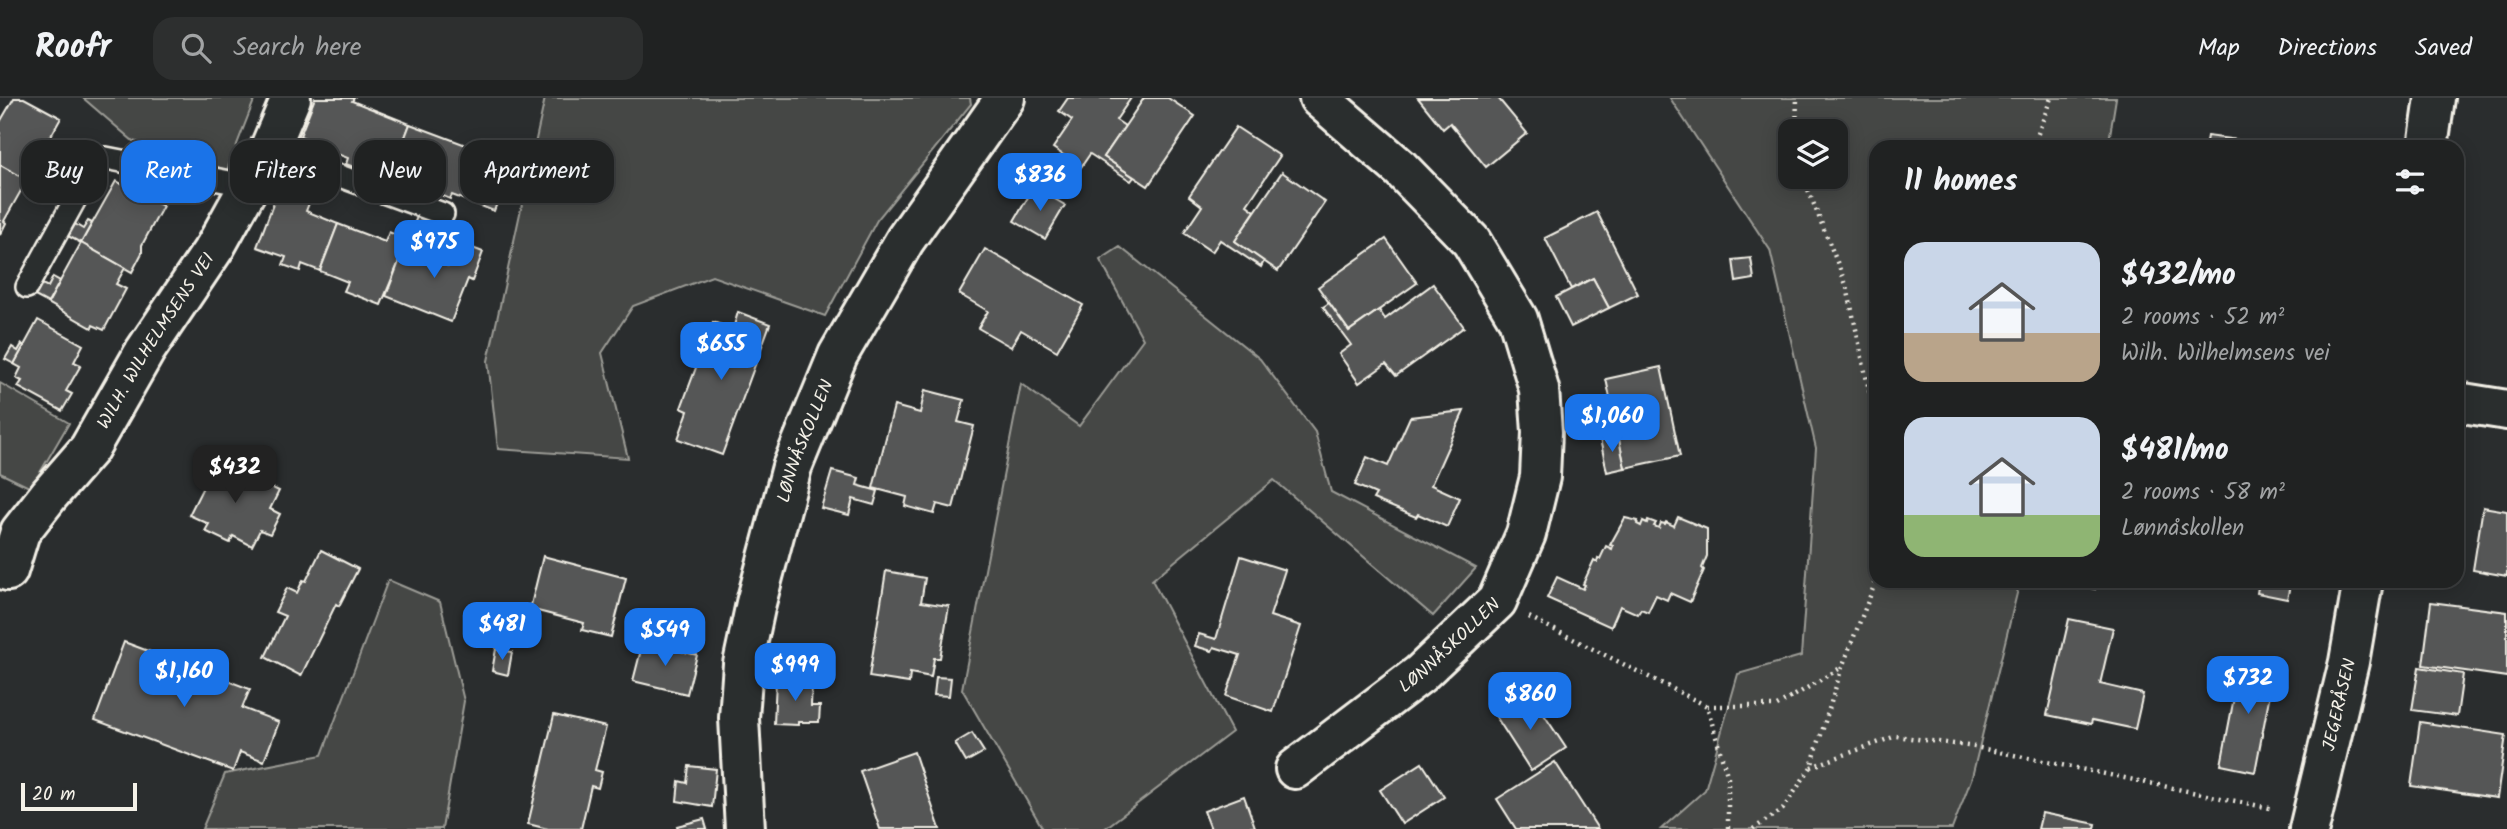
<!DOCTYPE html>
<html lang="en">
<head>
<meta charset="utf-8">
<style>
  body { margin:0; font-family:Kalam,sans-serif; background:#2d2f2f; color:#f1f3f6; height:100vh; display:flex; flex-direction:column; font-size:26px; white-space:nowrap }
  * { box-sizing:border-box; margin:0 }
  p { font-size:23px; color:#a2a4a5 }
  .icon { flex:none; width:38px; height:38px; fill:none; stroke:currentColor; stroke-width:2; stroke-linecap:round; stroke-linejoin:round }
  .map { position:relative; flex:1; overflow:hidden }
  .panel { position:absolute; left:1869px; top:42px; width:595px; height:448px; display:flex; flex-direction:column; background:#202222; border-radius:21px; box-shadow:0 4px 18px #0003,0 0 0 2px #3d3f40 }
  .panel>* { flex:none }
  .top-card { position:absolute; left:21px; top:42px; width:665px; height:63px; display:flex; gap:14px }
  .buttons { position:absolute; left:1778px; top:21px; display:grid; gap:14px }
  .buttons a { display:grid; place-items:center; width:70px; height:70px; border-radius:14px; background:#202222; box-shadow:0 4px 18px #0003,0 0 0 2px #3d3f40; font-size:35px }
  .scale { position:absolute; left:21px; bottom:18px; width:116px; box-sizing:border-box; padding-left:7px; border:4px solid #f4f1e8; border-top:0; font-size:19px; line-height:24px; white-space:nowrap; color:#f4f1e8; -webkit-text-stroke:5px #2a2d2e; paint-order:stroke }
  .price { position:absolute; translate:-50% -60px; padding:0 16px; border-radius:14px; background:#1a73e8; color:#fff; font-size:23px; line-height:46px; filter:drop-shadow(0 2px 4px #0008) }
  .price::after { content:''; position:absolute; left:50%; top:42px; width:21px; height:16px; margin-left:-10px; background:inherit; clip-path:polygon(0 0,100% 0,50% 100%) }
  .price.current { background:#222; color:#fff }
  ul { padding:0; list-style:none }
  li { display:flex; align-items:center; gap:21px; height:175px; padding:0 35px }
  li span { display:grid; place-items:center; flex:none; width:196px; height:140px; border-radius:21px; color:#555 }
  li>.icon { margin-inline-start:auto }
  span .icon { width:84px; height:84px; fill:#fffc; stroke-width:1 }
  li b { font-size:30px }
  h2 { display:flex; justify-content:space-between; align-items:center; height:84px; padding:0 35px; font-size:30px }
  .tag { padding:0 24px; border-radius:21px; background:#202222; box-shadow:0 4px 18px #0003,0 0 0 2px #3d3f40; font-size:24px; line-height:63px }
  .tag.current { background:#1a73e8; color:#fff }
  header { display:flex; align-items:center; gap:42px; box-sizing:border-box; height:98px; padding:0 35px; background:#202222; border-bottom:2px solid #3d3f40 }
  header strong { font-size:33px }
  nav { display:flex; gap:38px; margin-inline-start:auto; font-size:24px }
  .search { width:490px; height:63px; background:#2d2f2f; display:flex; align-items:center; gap:18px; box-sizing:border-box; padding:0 24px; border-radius:21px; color:#a2a4a5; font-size:26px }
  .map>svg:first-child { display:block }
  .green { fill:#444645; stroke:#9c9c96; stroke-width:2; fill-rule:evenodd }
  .building { fill:#555756; stroke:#f4f1e8; stroke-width:2 }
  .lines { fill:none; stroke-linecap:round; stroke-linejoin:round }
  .service-casing { stroke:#f4f1e8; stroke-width:26 }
  .minor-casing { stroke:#f4f1e8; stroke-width:44 }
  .path { stroke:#f4f1e8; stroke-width:4.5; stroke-dasharray:2 5; stroke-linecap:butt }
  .service { stroke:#2a2d2e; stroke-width:21 }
  .minor { stroke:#2a2d2e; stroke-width:38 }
  .labels { text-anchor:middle; stroke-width:7; stroke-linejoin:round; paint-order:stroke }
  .street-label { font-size:18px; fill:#f4f1e8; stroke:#2a2d2e }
</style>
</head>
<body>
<header>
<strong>Roofr</strong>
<div class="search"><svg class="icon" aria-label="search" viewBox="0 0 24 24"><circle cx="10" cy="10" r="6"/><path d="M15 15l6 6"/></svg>Search here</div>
<nav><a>Map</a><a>Directions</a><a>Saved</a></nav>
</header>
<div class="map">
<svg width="2507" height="731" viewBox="0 0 2507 731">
  <rect width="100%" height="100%" fill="#2a2d2e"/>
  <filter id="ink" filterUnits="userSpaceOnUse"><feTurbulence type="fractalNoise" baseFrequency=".0143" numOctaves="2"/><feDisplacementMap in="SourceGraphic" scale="14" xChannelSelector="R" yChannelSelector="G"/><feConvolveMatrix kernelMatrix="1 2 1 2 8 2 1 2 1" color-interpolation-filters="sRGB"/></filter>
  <g filter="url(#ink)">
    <g class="green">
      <path d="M83,0h172l-28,72 -94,-29z"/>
      <path d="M545,0h425l1,6 -94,116 -52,96 -113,-40 -79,30 -31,47 26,105 -130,-9 -10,-88z"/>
      <path d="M1670,0h446l-8,49h-232v434h144l-48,196 -20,52h-291l44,-39 33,-116 63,-18 15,-208 -46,-198zM1790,33h46v46h-46z"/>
      <path d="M1120,149l140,112 55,73 16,60 145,76 -43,48 -159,-136 -122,100 80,152 -128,97h-61l-81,-140 59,-305 58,42 64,-87 -43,-79z"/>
      <path d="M0,285l69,40 -38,65 -31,-15z"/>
      <path d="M388,482l52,22 24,99 -22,128h-240l23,-55 97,-19z"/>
    </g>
    <g class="building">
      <path d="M14,0h10l37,20 -24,43 2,2 -10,18 -29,-16v-43z"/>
      <path d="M315,0h39l-2,3 58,23 -18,48 -15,-6 -3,9 -28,-11 2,-6 -24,-9 1,-3 -25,-10z"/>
      <path d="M1068,0h63l-15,22 9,6 -21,31 30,20 -3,4 -41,-27 -9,13 -28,-19 19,-28 -13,-9z"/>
      <path d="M1144,0h24l27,18 -47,70 -44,-29z"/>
      <path d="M1418,0h80l29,35 -41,34 -36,-44 -7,6z"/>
      <path d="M410,26l77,29 2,-6 12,4 -3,7 14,5 -18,48 -42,-16 -2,4 -28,-12 -2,5 -16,-6 3,-8 -15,-6z"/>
      <path d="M1236,29l44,29 -33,49 8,6 -20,30 29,20 -3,6 -41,-27 -8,12 -28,-19 18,-27 -13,-10z"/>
      <path d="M2207,38l78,10 -80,1z"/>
      <path d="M0,67l27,15 -23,41 2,2 -6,12z"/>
      <path d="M36,72l16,8 -12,21 -18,-10 5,-9 2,1z"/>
      <path d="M1282,74l43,30 -47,69 -43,-30z"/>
      <path d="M287,78l28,12 -9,23 32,13 -18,47 -18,-7 -2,7 -17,-6 3,-8 -29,-10 18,-48 3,2z"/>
      <path d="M116,83l47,25 -21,39v8l-10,19 -51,-29z"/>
      <path d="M1034,89l31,18 -20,34 -31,-18z"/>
      <path d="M1597,114l41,82 -29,14 -16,-30 -22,11 -26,-51z"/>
      <path d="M418,116l14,5 -10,27 -14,-6z"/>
      <path d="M88,123l4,2 -11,20 -15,-8 7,-12 10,6z"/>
      <path d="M338,126l47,18 4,-10 19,8 -27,65 -37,-14 4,-9 -28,-11z"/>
      <path d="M1386,141l31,44 -68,48 -31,-44z"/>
      <path d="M457,144l26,10 -11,29 -4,-2 -17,43 -65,-26 19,-50 43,20z"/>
      <path d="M81,145l44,25 -9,16 10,5 -22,41 -11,-5 -1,3 -44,-25z"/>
      <path d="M985,151l98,56 -26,46 -36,-21 -10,17 -33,-19 10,-17 -29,-17z"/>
      <path d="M1751,160l3,21 -18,3 -3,-22z"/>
      <path d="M53,179l7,4 -12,22 -15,-8 7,-12 8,4z"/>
      <path d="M1593,180l16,30 -38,19 -15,-30z"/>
      <path d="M1433,186l31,43 -68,49 -10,-12 -27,19 -20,-29 12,-9 -28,-38 6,-4 20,28 30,-21 6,9z"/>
      <path d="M738,214l32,12 -48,131 -44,-16 10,-28 -7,-3 32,-86 20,7z"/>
      <path d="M38,222l45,25 -9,17 7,3 -15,26 6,3 -10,17 -44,-24 4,-6 -6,-3 5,-10 -7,-4z"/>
      <path d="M22,246l2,2 -10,18 -9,-5 7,-12 6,4z"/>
      <path d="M1661,269l19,89 -55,12 -19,-89z"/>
      <path d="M925,292l39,10 -6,22 16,4 -21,82 -16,-4 -3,10 -29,-8 2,-9 -34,-9 21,-82 26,7z"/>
      <path d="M1464,313l-33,74 29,13 -13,29 -29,-13 -2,3 -43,-18 3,-5 -21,-9 12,-28 21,9 22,-49z"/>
      <path d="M1618,337l7,33 -18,4 -7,-33z"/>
      <path d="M216,363l63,30 -9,18 10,5 -10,20 -10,-4 -8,16 -19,-10 -3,7 -25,-12 4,-7 -20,-9z"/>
      <path d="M832,373l27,7 -2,7 21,6 -4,14 -21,-6 -4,16 -28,-7z"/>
      <path d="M2483,409l24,4v65l-34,-6z"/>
      <path d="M1678,419l29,12v27l-5,12 2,2 -14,32 -20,-9 -3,7 -11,-5 -8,17 -7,-3 -3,5 -18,-8 -9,21 -64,-29 10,-21 26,12 2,-4 -2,-1 11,-24 3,2 1,-4 2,1 6,-13 6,3 1,-3 -3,-1 15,-27 13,3 -1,3 4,2 2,-5 4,2 1,-3 8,3 -2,3 5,2 2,-5 4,1 1,-2 8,4z"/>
      <path d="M321,452l37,19 -19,37 -3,-2 -35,72 -36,-19 20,-41 -10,-4 12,-24 10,5 6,-13 3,1z"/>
      <path d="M543,458l83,22 -15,59 -29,-7 2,-7 -54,-14z"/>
      <path d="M1241,458l44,14 -15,46 31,10 -28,86 -47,-16 14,-41 -26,-8 -2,4 -17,-5 4,-12 17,5z"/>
      <path d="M886,473l39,7 -4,24 28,4 -9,52h-6l-3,19 -21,-4 -1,10 -40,-6z"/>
      <path d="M2058,483h39l-2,8z"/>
      <path d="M2259,483h32l-4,18 -30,-6z"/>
      <path d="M2431,504l76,10v65l-84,-12z"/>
      <path d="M2069,521l44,9 -13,56 43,10 -8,35 -43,-9 -1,4 -44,-9z"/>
      <path d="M124,544l126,47 -8,19 37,14 -15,39 -24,-9 -7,19 -138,-51z"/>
      <path d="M643,544l54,13 -10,39 -54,-13z"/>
      <path d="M496,551l16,3 -4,23 -16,-4z"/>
      <path d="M2241,563l34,6 -20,105 -34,-7z"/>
      <path d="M2419,569l44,7 -6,42 -45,-6z"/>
      <path d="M936,579l15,1 -2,18 -15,-1z"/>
      <path d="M776,581l36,2 -1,25h9l-1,16h-21v3l-24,-1z"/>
      <path d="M1529,594l37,56 -35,23 -36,-56z"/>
      <path d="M554,617l52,12 -11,43 7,2 -4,16 -7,-2 -10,43h-33l-20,-5z"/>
      <path d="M2420,624l86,13 -9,63 -86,-12z"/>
      <path d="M972,635l12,19 -18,10 -11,-19z"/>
      <path d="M914,654l26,77h-60l-20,-58z"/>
      <path d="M1555,664l43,67h-82l-19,-30z"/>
      <path d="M1422,665l22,34 -42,27 -22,-34z"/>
      <path d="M689,668l27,3 -4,38 -35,-6 2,-20 8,2z"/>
      <path d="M1244,698l11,31 -44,2 -7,-18z"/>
      <path d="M2042,715l54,11 -1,5h-57z"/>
      <path d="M704,721l3,10h-29l-1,-3z"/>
    </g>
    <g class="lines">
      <g class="service-casing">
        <g id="service">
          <path d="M269,52l174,64"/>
          <path d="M27,189l68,-124 11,-5 144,28"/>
        </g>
      </g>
      <g class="minor-casing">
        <g id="minor">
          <path d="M2428,49l7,-49"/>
          <path d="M2457,304l50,8"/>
          <path id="s1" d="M8,473l12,-39 29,-37 40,-46 56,-98 70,-104 54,-97 22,-52"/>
          <path id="s2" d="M1295,671l125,-95 77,-73 29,-67 14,-57 2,-45 -3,-43 -21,-70 -47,-78 -71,-73 -81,-70"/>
          <path id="s3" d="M745,731l-6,-111 4,-54 13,-61 36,-136 46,-112 67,-115 100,-142"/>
          <path id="s4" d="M2309,731l40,-167 14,-81"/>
        </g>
      </g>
      <g class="path">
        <path d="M1796,33l1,-33"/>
        <path d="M2033,49l18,-49"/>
        <path d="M1803,79l44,110 29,136"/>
        <path d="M1529,519l178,89 21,72v51"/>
        <path d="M1707,608h70l65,-39"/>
        <path d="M1811,669l85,-31 79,11 299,62"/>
        <path d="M1753,731l30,-20 28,-42 31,-100 32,-81 2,-17"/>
      </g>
      <use href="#service" class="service"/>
      <use href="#minor" class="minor"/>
    </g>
  </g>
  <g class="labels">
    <g class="street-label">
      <text dy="6" stroke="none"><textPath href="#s1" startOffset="276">WILH. WILHELMSENS VEI</textPath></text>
      <text dy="6" stroke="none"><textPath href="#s3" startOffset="397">LØNNÅSKOLLEN</textPath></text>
      <text dy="6" stroke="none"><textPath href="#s2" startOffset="198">LØNNÅSKOLLEN</textPath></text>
      <text dy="6" stroke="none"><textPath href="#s4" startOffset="128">JEGERÅSEN</textPath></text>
    </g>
  </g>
</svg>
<div class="buttons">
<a><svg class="icon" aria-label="layers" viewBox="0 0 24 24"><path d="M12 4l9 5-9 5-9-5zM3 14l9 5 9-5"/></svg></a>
</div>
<div class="scale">20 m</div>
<b class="price" style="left:1040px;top:115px">$836</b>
<b class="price" style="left:434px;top:182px">$975</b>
<b class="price" style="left:721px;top:284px">$655</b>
<b class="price" style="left:1612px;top:356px">$1,060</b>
<b class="price current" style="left:235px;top:407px">$432</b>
<b class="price" style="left:502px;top:564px">$481</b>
<b class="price" style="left:665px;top:570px">$549</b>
<b class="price" style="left:795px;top:605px">$999</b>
<b class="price" style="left:184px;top:611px">$1,160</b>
<b class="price" style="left:2248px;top:618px">$732</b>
<b class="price" style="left:1530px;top:634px">$860</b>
<div class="top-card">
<a class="tag">Buy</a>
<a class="tag current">Rent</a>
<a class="tag">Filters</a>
<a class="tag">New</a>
<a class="tag">Apartment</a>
</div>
<section class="panel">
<h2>11 homes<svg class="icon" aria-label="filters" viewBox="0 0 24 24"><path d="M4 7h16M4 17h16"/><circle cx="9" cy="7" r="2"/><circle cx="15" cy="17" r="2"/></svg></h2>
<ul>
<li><span style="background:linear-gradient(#c9d6e8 65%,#b9a48a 0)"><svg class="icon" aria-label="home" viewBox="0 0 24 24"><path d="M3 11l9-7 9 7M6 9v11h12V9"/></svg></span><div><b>$432/mo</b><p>2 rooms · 52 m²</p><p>Wilh. Wilhelmsens vei</p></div></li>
<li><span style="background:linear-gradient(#c9d6e8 70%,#8fb573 0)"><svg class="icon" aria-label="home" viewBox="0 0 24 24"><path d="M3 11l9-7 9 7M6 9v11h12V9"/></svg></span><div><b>$481/mo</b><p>2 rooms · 58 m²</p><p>Lønnåskollen</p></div></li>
</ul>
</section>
</div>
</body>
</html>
